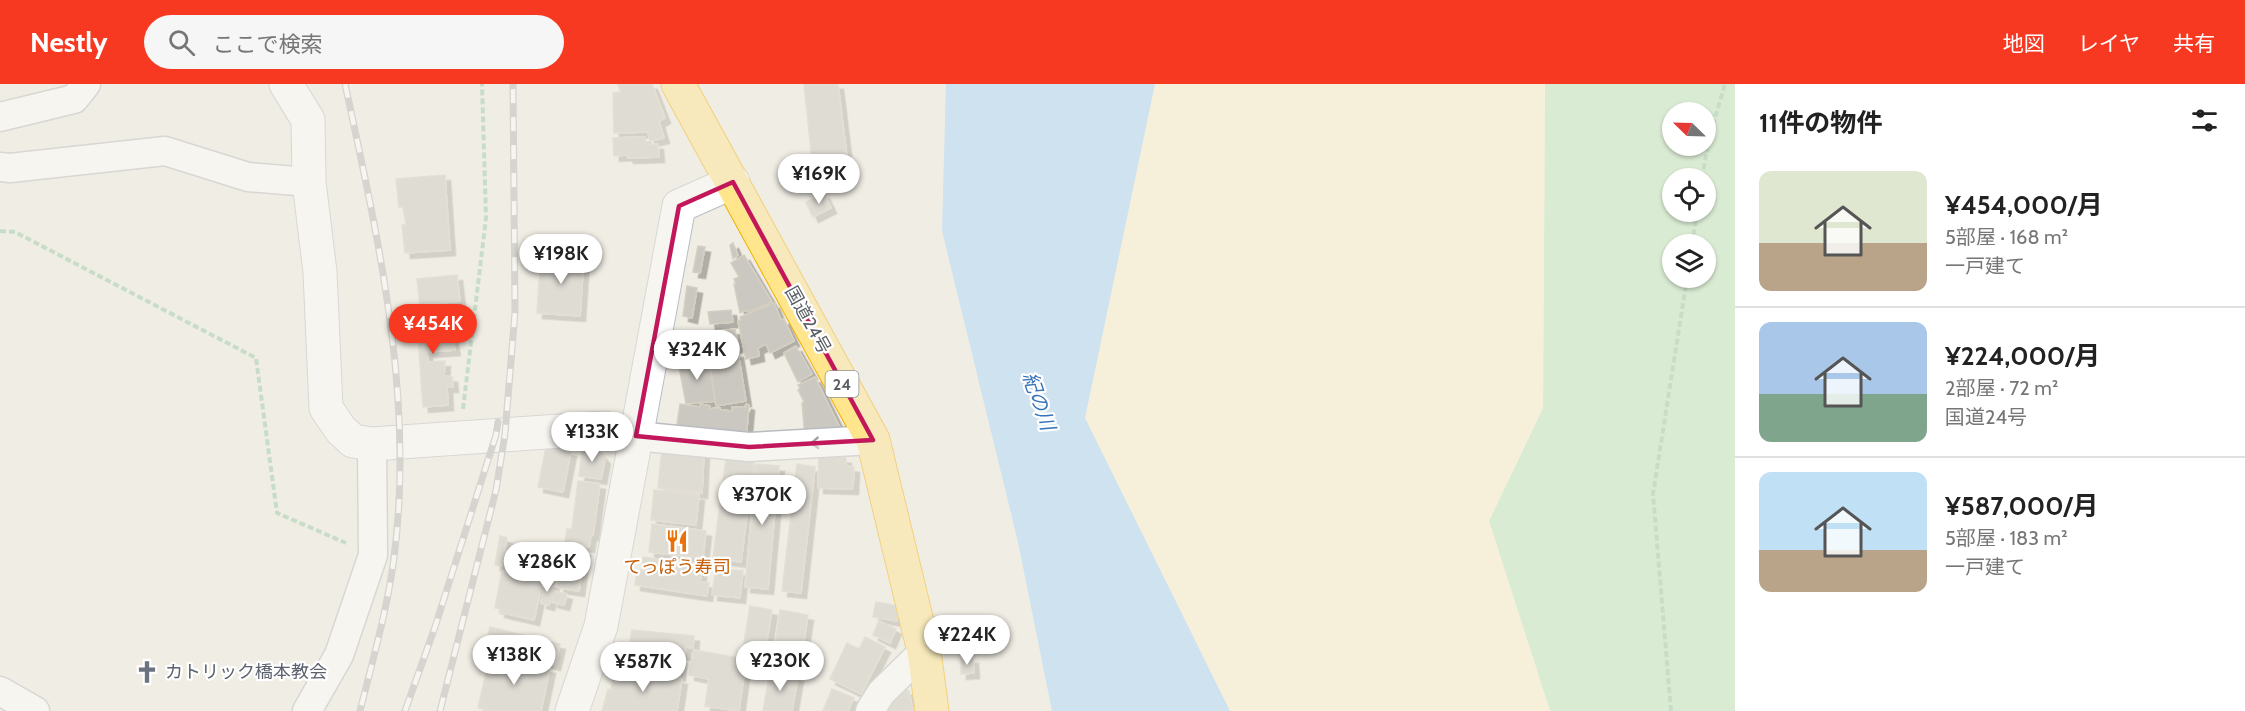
<!DOCTYPE html>
<html lang="ja">
<head>
<meta charset="utf-8">
<style>
  body { margin:0; font-family:Cabin,"Noto Sans JP",sans-serif; background:#f6f6f6; color:#222; height:100vh; display:flex; flex-direction:column; font-size:22px; white-space:nowrap }
  * { box-sizing:border-box; margin:0 }
  p { font-size:20px; color:#767676 }
  .icon { flex:none; width:33px; height:33px; fill:none; stroke:currentColor; stroke-width:2; stroke-linecap:round; stroke-linejoin:round }
  .map { position:relative; flex:1; overflow:hidden }
  .details { display:flex; flex-direction:column; background:#fff; width:510px }
  .details>* { flex:none }
  .needle { width:39px; rotate:293deg }
  .controls { position:absolute; left:1662px; top:18px; display:grid; gap:12px }
  .controls a { display:grid; place-items:center; width:54px; height:54px; border-radius:50%; background:#fff; box-shadow:0 2px 4px #0004; font-size:30px }
  .price { position:absolute; translate:-50% -51px; padding:0 14px; border-radius:21px; background:#fff; color:#222; font-size:20px; line-height:39px; filter:drop-shadow(0 2px 3px #0008) }
  .price::after { content:''; position:absolute; left:50%; top:36px; width:18px; height:14px; margin-left:-9px; background:inherit; clip-path:polygon(0 0,100% 0,50% 100%) }
  .price.active { background:#f73922; color:#fff }
  ul { padding:0; list-style:none }
  li { display:flex; align-items:center; gap:18px; height:150px; padding:0 24px }
  li+li { border-top:2px solid #e0e0e0 }
  li span { display:grid; place-items:center; flex:none; width:168px; height:120px; border-radius:12px; color:#555 }
  li>.icon { margin-inline-start:auto }
  span .icon { width:72px; height:72px; fill:#fffc; stroke-width:1 }
  li b { font-size:26px }
  h2 { display:flex; justify-content:space-between; align-items:center; height:72px; padding:0 24px; font-size:26px }
  header { display:flex; align-items:center; gap:36px; box-sizing:border-box; height:84px; padding:0 30px; background:#f73922; color:#fff }
  header strong { font-size:28px }
  nav { display:flex; gap:33px; margin-inline-start:auto; font-size:21px }
  .search { width:420px; height:54px; background:#f6f6f6; display:flex; align-items:center; gap:15px; box-sizing:border-box; padding:0 21px; border-radius:33px; color:#767676; font-size:22px }
  main { display:flex; flex:1; min-height:0 }
  .map>svg:first-child { display:block }
  .green { fill:#bee9bf; fill-rule:evenodd }
  .sand { fill:#fdf4d1 }
  .water { fill:#a4d5ff }
  .building { fill:#cbc8c1; stroke:#d5cfc1; stroke-width:1.5; filter:url(#shadow) }
  .lines { fill:none; stroke-linecap:round; stroke-linejoin:round }
  .street-casing { stroke:#b9bcc1; stroke-width:31 }
  .secondary-casing { stroke:#b9bdc3; stroke-width:35 }
  .highway-casing { stroke:#f3af00; stroke-width:35 }
  .path { stroke:#96cba7; stroke-width:4; stroke-dasharray:6 3; stroke-linecap:butt }
  .street { stroke:#fff; stroke-width:28 }
  .secondary { stroke:#fff; stroke-width:33 }
  .highway { stroke:#ffe58b; stroke-width:33 }
  .rail-casing { stroke:#b5b6b7; stroke-width:7 }
  .rail { stroke:#fff; stroke-width:4.5; stroke-dasharray:14; stroke-linecap:butt }
  .oneway { stroke:#9da0a3 }
  .marked { fill:none; stroke:#c2185b; stroke-width:4.5; stroke-linejoin:round }
  .labels { text-anchor:middle; stroke-width:4.5; stroke-linejoin:round; paint-order:stroke }
  .shield { fill:#fff; stroke:#8d9094; stroke-width:1.5 }
  .shield-label { font-size:16px; font-weight:bold; fill:#5c6066 }
  .street-label { font-size:18px; fill:#5c6066; stroke:#fff }
  .food-label { font-size:18px; fill:#c56008; stroke:#fff }
  .worship-label { font-size:18px; fill:#5b616d; stroke:#fff; text-anchor:start }
  .water-label { font-size:20px; font-style:italic; fill:#3874ba; stroke:#fff }
</style>
</head>
<body>
<header>
<strong>Nestly</strong>
<div class="search"><svg class="icon" aria-label="search" viewBox="0 0 24 24"><circle cx="10" cy="10" r="6"/><path d="M15 15l6 6"/></svg>ここで検索</div>
<nav><a>地図</a><a>レイヤ</a><a>共有</a></nav>
</header>
<main>
<div class="map">
<svg width="1735" height="627" viewBox="0 0 1735 627">
  <defs>
    <filter id="shadow"><feDropShadow dx="5.5" dy="5.5" stdDeviation="0" flood-color="#0004"/></filter>
  </defs>
  <rect width="100%" height="100%" fill="#f0ede4"/>
  <path class="green" d="M1545,0h190v627h-185l-61,-190 54,-113zM1672,28h34v34h-34zM1672,94h34v34h-34zM1672,160h34v34h-34z"/>
  <path class="sand" d="M1155,0h390l-2,324 -54,113 61,190h-320l-145,-293z"/>
  <path class="water" d="M946,0h209l-70,334 145,293h-178l-34,-169 -76,-311z"/>
  <g class="building">
    <path d="M621,0h31l13,34 -6,3 5,17 -14,3 -2,-9 -34,1 -1,-40 8,-1 -3,-7z"/>
    <path d="M804,0h34l9,73 -35,4z"/>
    <path d="M645,53l1,7h12l1,13 -31,1 -1,-3 -13,1 -1,-18z"/>
    <path d="M445,91l5,75 -45,3 -3,-28h4l-3,-18h-4l-3,-28z"/>
    <path d="M824,109l7,15 -18,9 -7,-15z"/>
    <path d="M733,159l5,12 -5,4 -3,-14z"/>
    <path d="M698,162l7,1 -5,26 -7,-1z"/>
    <path d="M541,170l43,3 -4,59 -43,-3z"/>
    <path d="M744,171l28,47 -23,10 -2,-2 -7,3 -6,-29h2l-2,-5 5,-2 -8,-14z"/>
    <path d="M457,191l3,26 -40,4 -3,-26z"/>
    <path d="M687,202l10,2 -5,30 -9,-2z"/>
    <path d="M774,219l7,17 3,-1 10,22 -24,12 -4,-9 -8,4 1,8 -13,3 -8,-38 3,-1 -1,-3z"/>
    <path d="M444,223v15l5,-1 6,29 -28,2 1,10 17,-1 -1,15 8,1 1,10h-6l1,18 -25,2 -5,-70 -3,-2 -1,-25z"/>
    <path d="M731,226l2,12 -23,2 -2,-12z"/>
    <path d="M735,245l3,18 -29,5 -3,-19z"/>
    <path d="M796,262l16,28 -14,8 -14,-29z"/>
    <path d="M738,268l8,49 -30,5 -7,-50z"/>
    <path d="M708,273l7,44 -29,3 -8,-43z"/>
    <path d="M815,293l27,55 -37,6 -3,-35 2,-1 -6,-12 2,-2 -2,-3z"/>
    <path d="M680,320l20,3v-3l10,2 -1,3 11,-1v2l12,1v-4h13l1,-3 3,1 -3,35 -70,-9z"/>
    <path d="M583,362l13,2 9,11 -4,20 -22,-3z"/>
    <path d="M546,363l25,4 -8,41 -25,-5z"/>
    <path d="M662,364l42,4 -2,41 -44,-5z"/>
    <path d="M819,373l27,1v8l8,1 -1,22 -35,-1z"/>
    <path d="M726,374l28,3 -13,101 -28,-4z"/>
    <path d="M756,380l23,2 -11,123 -23,-2z"/>
    <path d="M797,380l18,3 -14,126 -19,-2z"/>
    <path d="M578,397l22,3 -7,51 -2,-1 -2,13 -24,-4 2,-14h5z"/>
    <path d="M654,406l45,5 -3,30 -45,-5z"/>
    <path d="M652,440l54,7 -3,27 -54,-6z"/>
    <path d="M500,452l7,2 -5,28 -7,-1z"/>
    <path d="M564,462l21,4 -6,41 -21,-3z"/>
    <path d="M643,473l59,8 -2,17 9,1 -2,13 -72,-11 2,-13h4z"/>
    <path d="M716,484l27,3 -3,27 -28,-3z"/>
    <path d="M502,487l33,7 -1,4 8,2 -8,36 -35,-8 1,-3 -5,-1z"/>
    <path d="M545,498l9,1 -5,22 -8,-2z"/>
    <path d="M555,507l12,3 -3,11 -12,-3z"/>
    <path d="M876,518l23,4 -2,15 -24,-4z"/>
    <path d="M750,522l22,4 -8,49 -22,-4z"/>
    <path d="M780,526l28,5 -9,58 -19,-3 2,-11 -9,-2z"/>
    <path d="M879,537l17,8 -6,14 -17,-8z"/>
    <path d="M490,543l70,17 -5,21 -70,-17z"/>
    <path d="M632,546l62,6 -1,12 -7,-1 -1,8 -56,-8z"/>
    <path d="M865,553l20,10 -24,47 -31,-15 17,-36 12,6z"/>
    <path d="M694,566l52,9 -7,52 -34,-5 4,-27 -20,-4z"/>
    <path d="M626,569l55,5 -1,18 -56,-6z"/>
    <path d="M490,572l60,12 -9,43h-48l-15,-3z"/>
    <path d="M961,574h12l1,15 -13,1z"/>
    <path d="M614,587l68,8 -5,32h-75l6,-22 3,1z"/>
    <path d="M770,587l28,5 -6,35h-29z"/>
    <path d="M897,602l12,5 4,20h-34z"/>
    <path d="M832,605l22,9 -6,13h-25z"/>
  </g>
  <g class="lines">
    <g class="street-casing">
      <g id="street">
        <path d="M0,33l74,-18 12,-15"/>
        <path d="M0,83l10,1 155,-17 83,26 61,5"/>
        <path d="M636,352l113,11 124,-7"/>
        <path d="M0,607l35,20"/>
        <path d="M307,627l32,-56 34,-100 -1,-111"/>
        <path d="M870,627l11,-18 43,-42"/>
      </g>
    </g>
    <g class="secondary-casing">
      <g id="secondary">
        <path d="M286,0l22,36 1,62 11,90 6,136 15,22 12,11 19,3 232,-16 32,8"/>
        <path d="M572,627l29,-85 78,-420 54,-24"/>
      </g>
    </g>
    <g class="highway-casing">
      <path id="highway" d="M678,0l195,356 51,211 8,60"/>
    </g>
    <g class="path">
      <path d="M1702,94l7,-40 16,-54"/>
      <path d="M0,147l15,1 241,126 21,155 69,30"/>
      <path d="M1692,160l5,-32"/>
      <path d="M463,325l23,-191 -4,-134"/>
      <path d="M1671,627l-18,-217 34,-216"/>
    </g>
    <use href="#street" class="street"/>
    <use href="#secondary" class="secondary"/>
    <use href="#highway" class="highway"/>
    <g class="rail-casing">
      <g id="rail">
        <path d="M345,0c34,158 71,319 48,481 -7,49 -21,98 -33,146"/>
        <path d="M405,627l30,-84 61,-192 2,-13"/>
        <path d="M440,627l56,-221 9,-56 10,-122 -2,-228"/>
      </g>
    </g>
    <use href="#rail" class="rail"/>
  </g>
  <defs><path id="oneway-chevron" d="M-2-3.5L2.5 0L-2 3.5" fill="none" stroke-width="1.6" stroke-linecap="round" stroke-linejoin="round" transform="scale(1.5)"/></defs>
  <use class="oneway" href="#oneway-chevron" transform="translate(815 359) rotate(177)"/>
  <path d="M0 0H1735V627H0ZM733,98l140,258 -124,7 -113,-11 43,-230z" fill="#f0ede4" fill-opacity=".55" fill-rule="evenodd"/>
  <path class="marked" d="M733,98l140,258 -124,7 -113,-11 43,-230z"/>
  <defs>
    <g id="restaurant-bare" transform="scale(1.8)"><path d="M-5-6h1v4h1v-4h1v4h1v-4h1v5L-1.5 .5V6h-2V.5L-5-1ZM5-6V6H3V1.5H1.5Q1.5-4 5-6Z" fill="#e8710a" stroke="#fff" stroke-width="2.5" paint-order="stroke"/></g>
    <g id="church-bare" transform="scale(1.8)"><path d="M-1.2-6h2.4v3.5h3.3v2.4h-3.3V6h-2.4V-.1h-3.3v-2.4h3.3Z" fill="#6b7280" stroke="#fff" stroke-width="2.5" paint-order="stroke"/></g>
  </defs>
  <g fill-rule="evenodd">
    <use href="#restaurant-bare" x="677" y="457"/>
    <use href="#church-bare" x="147" y="588"/>
  </g>
  <g class="labels">
    <rect class="shield" x="825.5" y="287" width="33" height="26" rx="4.5"/>
    <g class="shield-label">
      <text x="842" y="306">24</text>
    </g>
    <g class="street-label">
      <text transform="translate(808 236) rotate(61)" y="6">国道24号</text>
    </g>
    <g class="food-label">
      <text x="677" y="489">てっぽう寿司</text>
    </g>
    <g class="worship-label">
      <text x="165" y="594">カトリック橋本教会</text>
    </g>
    <g class="water-label">
      <text transform="translate(1039 317) rotate(71)" y="7">紀の川</text>
    </g>
  </g>
</svg>
<div class="controls">
<a><svg class="needle" viewBox="-14 -14 28 28"><path d="M0-13l5 13h-10z" fill="#e53935"/><path d="M0 13l5-13h-10z" fill="#767676"/></svg></a>
<a><svg class="icon" aria-label="locate" viewBox="0 0 24 24"><circle cx="12" cy="12" r="6"/><path d="M12 2v4M12 18v4M2 12h4M18 12h4"/></svg></a>
<a><svg class="icon" aria-label="layers" viewBox="0 0 24 24"><path d="M12 4l9 5-9 5-9-5zM3 14l9 5 9-5"/></svg></a>
</div>
<b class="price" style="left:819px;top:121px">¥169K</b>
<b class="price" style="left:561px;top:201px">¥198K</b>
<b class="price active" style="left:433px;top:271px">¥454K</b>
<b class="price" style="left:697px;top:297px">¥324K</b>
<b class="price" style="left:592px;top:379px">¥133K</b>
<b class="price" style="left:762px;top:442px">¥370K</b>
<b class="price" style="left:547px;top:509px">¥286K</b>
<b class="price" style="left:967px;top:582px">¥224K</b>
<b class="price" style="left:514px;top:602px">¥138K</b>
<b class="price" style="left:780px;top:608px">¥230K</b>
<b class="price" style="left:643px;top:609px">¥587K</b>
</div>
<section class="details">
<h2>11件の物件<svg class="icon" aria-label="filters" viewBox="0 0 24 24"><path d="M4 7h16M4 17h16"/><circle cx="9" cy="7" r="2"/><circle cx="15" cy="17" r="2"/></svg></h2>
<ul>
<li><span style="background:linear-gradient(#dfe7d0 60%,#b9a48a 0)"><svg class="icon" aria-label="home" viewBox="0 0 24 24"><path d="M3 11l9-7 9 7M6 9v11h12V9"/></svg></span><div><b>¥454,000/月</b><p>5部屋 · 168 m²</p><p>一戸建て</p></div></li>
<li><span style="background:linear-gradient(#a9c7e8 60%,#7fa58c 0)"><svg class="icon" aria-label="home" viewBox="0 0 24 24"><path d="M3 11l9-7 9 7M6 9v11h12V9"/></svg></span><div><b>¥224,000/月</b><p>2部屋 · 72 m²</p><p>国道24号</p></div></li>
<li><span style="background:linear-gradient(#bfe0f5 65%,#b9a48a 0)"><svg class="icon" aria-label="home" viewBox="0 0 24 24"><path d="M3 11l9-7 9 7M6 9v11h12V9"/></svg></span><div><b>¥587,000/月</b><p>5部屋 · 183 m²</p><p>一戸建て</p></div></li>
</ul>
</section>
</main>
</body>
</html>
